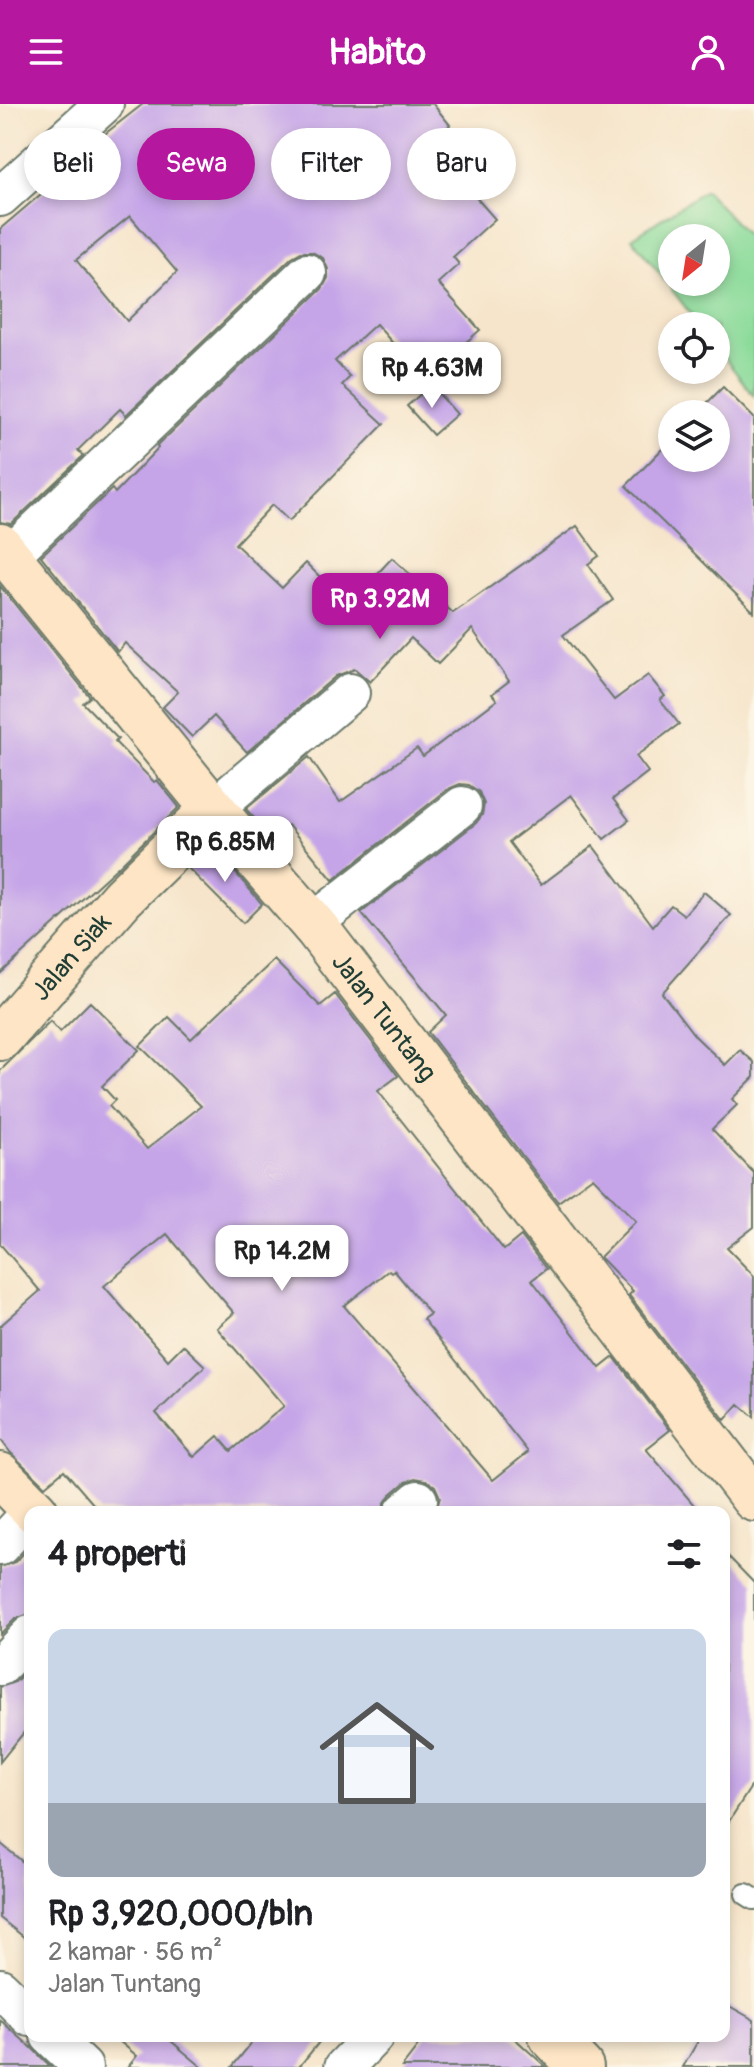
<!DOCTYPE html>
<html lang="id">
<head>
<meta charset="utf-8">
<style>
  body { margin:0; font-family:Pangolin,sans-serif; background:#f2f2f2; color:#202124; height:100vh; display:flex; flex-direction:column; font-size:30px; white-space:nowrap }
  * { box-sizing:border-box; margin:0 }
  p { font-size:26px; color:#757577 }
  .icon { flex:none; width:44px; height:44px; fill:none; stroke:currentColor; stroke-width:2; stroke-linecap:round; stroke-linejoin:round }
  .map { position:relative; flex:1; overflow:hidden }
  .panel { position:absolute; left:24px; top:1402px; width:706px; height:536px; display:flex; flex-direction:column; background:#fff; border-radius:16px; box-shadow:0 4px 12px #0003 }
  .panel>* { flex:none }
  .guide { position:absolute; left:24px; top:24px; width:706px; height:72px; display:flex; gap:16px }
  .needle { width:52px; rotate:210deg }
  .controls { position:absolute; left:658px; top:120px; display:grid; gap:16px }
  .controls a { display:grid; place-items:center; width:72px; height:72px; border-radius:50%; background:#fff; box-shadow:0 4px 12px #0003; font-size:40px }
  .price { position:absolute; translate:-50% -68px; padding:0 18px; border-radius:16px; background:#fff; color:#222; font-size:26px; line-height:52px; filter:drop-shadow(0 2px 4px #0008) }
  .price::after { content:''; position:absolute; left:50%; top:48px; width:24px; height:18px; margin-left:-12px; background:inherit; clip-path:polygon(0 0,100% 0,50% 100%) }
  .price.active { background:#b5179e; color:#fff }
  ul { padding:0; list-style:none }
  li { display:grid; align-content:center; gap:16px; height:424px; padding:0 24px }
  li+li { border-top:2px solid #e0e0e0 }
  li span { display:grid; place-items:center; height:248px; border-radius:16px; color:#555 }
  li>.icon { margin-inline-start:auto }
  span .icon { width:144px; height:144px; fill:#fffc; stroke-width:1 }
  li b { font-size:34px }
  h2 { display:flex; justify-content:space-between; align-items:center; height:96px; padding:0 24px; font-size:34px }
  .pill { padding:0 28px; border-radius:36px; background:#fff; box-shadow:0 4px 12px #0003; font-size:28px; line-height:72px }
  .pill.active { background:#b5179e; color:#fff }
  header { display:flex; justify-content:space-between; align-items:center; height:104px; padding:0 24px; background:#b5179e; color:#fff; font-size:36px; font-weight:700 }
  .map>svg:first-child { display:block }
  .green { fill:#8cdb9b; stroke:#568c68; stroke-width:2; fill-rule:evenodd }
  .building { fill:#c5a4e8; fill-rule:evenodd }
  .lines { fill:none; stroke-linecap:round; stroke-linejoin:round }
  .lane-casing { stroke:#6a7869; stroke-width:24 }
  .street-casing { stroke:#6a7869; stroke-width:42 }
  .secondary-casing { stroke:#6a7869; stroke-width:48 }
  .lane { stroke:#fff; stroke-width:20 }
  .street { stroke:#fff; stroke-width:38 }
  .secondary { stroke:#fde5c5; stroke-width:44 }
  .labels { text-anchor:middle; stroke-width:6; stroke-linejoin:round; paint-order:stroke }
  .street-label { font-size:26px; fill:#1f3d34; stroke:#fcf5e5 }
</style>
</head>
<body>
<header><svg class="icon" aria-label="menu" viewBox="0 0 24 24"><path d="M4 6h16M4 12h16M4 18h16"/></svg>Habito<svg class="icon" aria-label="person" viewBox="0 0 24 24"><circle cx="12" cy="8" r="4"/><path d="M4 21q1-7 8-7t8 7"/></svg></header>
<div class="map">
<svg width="754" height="1963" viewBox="0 0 754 1963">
  <rect width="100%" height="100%" fill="#fcf5e5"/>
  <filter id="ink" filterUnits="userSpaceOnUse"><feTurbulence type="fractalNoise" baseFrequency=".0125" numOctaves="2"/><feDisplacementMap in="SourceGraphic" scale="16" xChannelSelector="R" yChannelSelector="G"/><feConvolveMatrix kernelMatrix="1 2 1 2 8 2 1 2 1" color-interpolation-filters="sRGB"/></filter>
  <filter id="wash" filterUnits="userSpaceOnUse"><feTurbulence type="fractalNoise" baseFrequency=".006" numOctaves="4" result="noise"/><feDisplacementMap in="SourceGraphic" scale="32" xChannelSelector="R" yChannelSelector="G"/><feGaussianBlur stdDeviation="1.8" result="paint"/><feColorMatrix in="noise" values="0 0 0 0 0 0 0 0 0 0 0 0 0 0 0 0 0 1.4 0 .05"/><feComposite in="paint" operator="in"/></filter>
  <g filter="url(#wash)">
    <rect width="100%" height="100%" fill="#f6e5cb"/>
    <path class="green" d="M705,86l49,53v153l-38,-49v-21h-16l-68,-88zM672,134h44v44h-44z"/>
    <g id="blocks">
      <g class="building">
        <path d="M143,0h290l17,21 -16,14 34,46 -2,1 29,33 -42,38 6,7 -21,19 42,47 -56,49 -48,-55 -41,37 15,16 -8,8 42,39 -95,97 -17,-16 -37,39 47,44 24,-25 42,42 44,-47 61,55 124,-87 22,30 -11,8 25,36 -50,35 51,65 34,-25 17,21 -5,4 19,24 -43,32 12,16 -35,27 16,21 -25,19 -33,-44 -62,47 32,43 52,-39 60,80 18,-21 13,10 20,-23 27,23 -69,78 33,43 30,29 15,-15 14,12v15l-22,22 5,6 -25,24 42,44v54l-27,21 27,28v141l-15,-13 -14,16 -96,-125 4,-4 -33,-34 36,-36 -43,-44 -35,25 -130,-170 18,-17 -85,-102 115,-90 6,-8 2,-11 -5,-12 -10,-7 -9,-1 -12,5 -115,91 -45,-55 -17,12 -25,-28 63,-52 31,45 77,-54 6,8 74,-56 -5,-6 17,-13 -37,-52 -34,35 -27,-26 -41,44 -15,-13 -19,7 -89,76 -33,-36 -22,21 -29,-30 15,-15 -53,-49 -7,9 -77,-96 71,-67 3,4 43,-45 -1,-2 165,-157 6,-11v-9l-5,-11 -11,-6h-11l-9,5 -166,158 -6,-6 -42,41 5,6 -72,68 -11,-2v-293l48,-41 -3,-2 47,-42zM130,112l47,56 -50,49 -51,-61z"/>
        <path d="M431,281l26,29 -24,21 -26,-29z"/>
        <path d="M723,283l31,31v194l-128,-126 46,-47v19h44v-44h-20z"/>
        <path d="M0,482l90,111 -7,6 35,36 -3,3 39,40 3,-2 22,27 -59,58 -120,109z"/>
        <path d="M212,741l50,59 -19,19 -55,-55z"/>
        <path d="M274,856l46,46 15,-12 63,82 -20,15 126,159 17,-14 25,33 -14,11 68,88 14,-11 56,73 -24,19 54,63h-264l4,-15 -5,-11 -9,-6 -11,-2 -11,5 -14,12 -6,9 -1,8h-283l-36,-42 -19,16 -34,-33 -11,-14v-113l40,-35 -40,-47v-173l50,-50 10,11 30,-30 49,48 -37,36 13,14 -6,6 38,43 54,-43 -61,-60 29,-29 22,22zM167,1130l67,79 -17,15 67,78 -53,45 -13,-15 -24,21 -38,-44 49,-47 -22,-21 -15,15 -64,-74zM389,1166l2,2 3,-2 36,44 -7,5 105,133 -35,28 -149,-174z"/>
        <path d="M27,1446l3,3v61l-15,5 -15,15v-67l15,-5z"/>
        <path d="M724,1448l30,31v199l-30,47z"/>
        <path d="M30,1563v58l-30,37v-75l15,-5z"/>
        <path d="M0,1739l30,25v74l-30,-24z"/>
        <path d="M724,1899l30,17v47h-71l18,-31h23z"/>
        <path d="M0,1916l32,28 19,19h-51z"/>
        <path d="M113,1932h52l37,31h-74l9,-11z"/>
        <path d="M257,1932h67l-25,31h-67z"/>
        <path d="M426,1932h86l34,31h-144z"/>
      </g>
    </g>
  </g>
  <g filter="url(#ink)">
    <use href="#blocks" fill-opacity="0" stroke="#6a7869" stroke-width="2"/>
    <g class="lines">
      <g class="lane-casing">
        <path id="lane" d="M746,1790l8,5"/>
      </g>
      <g class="street-casing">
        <g id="street">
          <path d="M0,93l104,-93"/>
          <path d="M9,452l298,-283"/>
          <path d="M213,705l137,-116"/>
          <path d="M312,820l150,-118"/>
          <path d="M404,1408l14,-12"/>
          <path d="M0,1442l30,-32"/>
          <path d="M0,1562l30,-31"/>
          <path d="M0,1884l30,29"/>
          <path d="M50,1932l33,31"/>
          <path d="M344,1963l30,-31"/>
        </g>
      </g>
      <g class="secondary-casing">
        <g id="secondary">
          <path id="s1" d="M0,442l213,263 104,120 437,570"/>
          <path id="s2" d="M0,934l122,-140 91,-89"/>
          <path d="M0,1371l36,37"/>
          <path d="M551,1932l30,31"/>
        </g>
      </g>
      <use href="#lane" class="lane"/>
      <use href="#street" class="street"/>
      <use href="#secondary" class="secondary"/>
    </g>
  </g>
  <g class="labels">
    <g class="street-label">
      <text dy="9" stroke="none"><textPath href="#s2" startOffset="108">Jalan Siak</textPath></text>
      <text dy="9" stroke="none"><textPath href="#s1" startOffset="608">Jalan Tuntang</textPath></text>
    </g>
  </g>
</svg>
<div class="controls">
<a><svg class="needle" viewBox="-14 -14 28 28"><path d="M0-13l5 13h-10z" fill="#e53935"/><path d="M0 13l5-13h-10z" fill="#757577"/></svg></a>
<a><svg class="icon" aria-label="locate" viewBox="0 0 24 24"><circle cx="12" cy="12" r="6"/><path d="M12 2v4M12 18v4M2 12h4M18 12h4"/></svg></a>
<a><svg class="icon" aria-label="layers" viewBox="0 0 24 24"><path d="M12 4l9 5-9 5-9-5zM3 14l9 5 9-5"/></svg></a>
</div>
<b class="price" style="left:432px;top:306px">Rp 4.63M</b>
<b class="price active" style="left:380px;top:537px">Rp 3.92M</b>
<b class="price" style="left:225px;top:780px">Rp 6.85M</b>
<b class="price" style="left:282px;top:1189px">Rp 14.2M</b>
<div class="guide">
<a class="pill">Beli</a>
<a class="pill active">Sewa</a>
<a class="pill">Filter</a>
<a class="pill">Baru</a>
</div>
<section class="panel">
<h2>4 properti<svg class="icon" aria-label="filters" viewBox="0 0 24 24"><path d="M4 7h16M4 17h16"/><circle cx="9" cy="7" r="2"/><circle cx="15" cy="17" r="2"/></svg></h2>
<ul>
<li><span style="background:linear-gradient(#c9d6e8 70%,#9aa5b1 0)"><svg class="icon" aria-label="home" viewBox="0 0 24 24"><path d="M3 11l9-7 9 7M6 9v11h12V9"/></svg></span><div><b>Rp 3,920,000/bln</b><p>2 kamar · 56 m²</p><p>Jalan Tuntang</p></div></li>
</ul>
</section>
</div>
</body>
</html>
